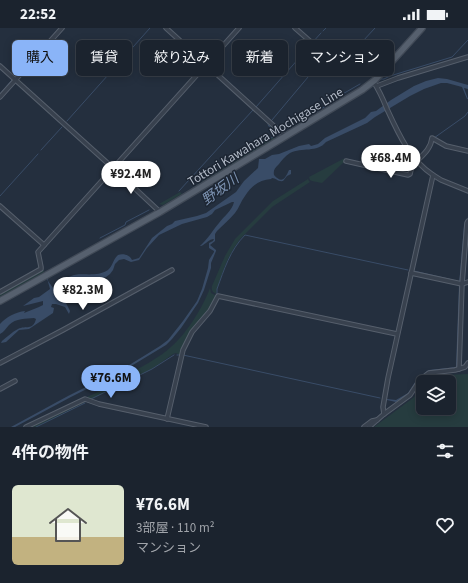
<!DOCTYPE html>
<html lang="ja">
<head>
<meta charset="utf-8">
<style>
  body { margin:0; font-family:"Source Sans 3","Noto Sans JP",sans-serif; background:#242b36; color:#f1f3f6; height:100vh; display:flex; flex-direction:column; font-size:15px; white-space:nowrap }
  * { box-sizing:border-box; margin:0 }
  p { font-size:13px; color:#a0a4aa }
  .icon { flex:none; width:22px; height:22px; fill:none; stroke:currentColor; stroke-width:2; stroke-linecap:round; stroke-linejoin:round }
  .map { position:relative; height:399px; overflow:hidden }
  .side { display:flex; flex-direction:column; background:#1b232e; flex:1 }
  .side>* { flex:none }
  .guide { position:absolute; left:12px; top:12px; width:444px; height:36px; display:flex; gap:8px }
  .controls { position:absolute; left:416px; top:347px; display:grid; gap:8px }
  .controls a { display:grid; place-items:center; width:40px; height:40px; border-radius:6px; background:#1b232e; box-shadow:0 2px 10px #0003,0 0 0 1px #39404a; font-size:20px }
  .price { position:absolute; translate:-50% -34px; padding:0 9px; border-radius:14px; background:#fff; color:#222; font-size:13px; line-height:26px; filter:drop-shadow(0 1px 2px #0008) }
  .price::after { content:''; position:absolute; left:50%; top:24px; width:12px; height:9px; margin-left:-6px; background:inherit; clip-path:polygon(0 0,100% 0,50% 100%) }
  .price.current { background:#8ab4f8; color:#111 }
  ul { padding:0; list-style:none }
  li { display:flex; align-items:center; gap:12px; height:100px; padding:0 12px }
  li span { display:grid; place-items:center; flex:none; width:112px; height:80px; border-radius:6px; color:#555 }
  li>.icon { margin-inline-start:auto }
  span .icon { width:48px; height:48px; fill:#fffc; stroke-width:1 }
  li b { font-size:17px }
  h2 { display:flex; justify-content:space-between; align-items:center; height:48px; padding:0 12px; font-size:17px }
  .pill { padding:0 14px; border-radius:6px; background:#1b232e; box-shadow:0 2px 10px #0003,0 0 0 1px #39404a; font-size:14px; line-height:36px }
  .pill.current { background:#8ab4f8; color:#111 }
  .status { display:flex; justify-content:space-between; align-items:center; height:28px; padding:0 20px; background:#1b232e; direction:ltr }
  .status svg { height:11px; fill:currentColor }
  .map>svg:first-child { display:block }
  .green { fill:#263c3f }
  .water { fill:#394c67 }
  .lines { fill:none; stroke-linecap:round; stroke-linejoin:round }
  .stream { stroke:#394c67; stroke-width:1 }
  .minor-casing { stroke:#565f6c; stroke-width:5.5 }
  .primary-casing { stroke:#414a57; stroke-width:8 }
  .minor { stroke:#38414e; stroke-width:3.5 }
  .primary { stroke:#56606e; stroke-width:5.5 }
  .labels { text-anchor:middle; stroke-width:3; stroke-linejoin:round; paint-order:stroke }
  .street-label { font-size:13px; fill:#b4bcc9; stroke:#1d2633 }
  .water-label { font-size:14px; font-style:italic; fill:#7c92b1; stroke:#1d2633 }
</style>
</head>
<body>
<div class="status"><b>22:52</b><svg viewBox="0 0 49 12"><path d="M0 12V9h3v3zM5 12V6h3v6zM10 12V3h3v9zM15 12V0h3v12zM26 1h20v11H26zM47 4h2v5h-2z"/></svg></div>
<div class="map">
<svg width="468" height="399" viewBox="0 0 468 399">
  <rect width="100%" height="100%" fill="#242f3e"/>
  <g class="green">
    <path d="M268,94l8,8 1,4 -3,6 -111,65 -4,-1 21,-12 2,2 71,-44v-2l5,-3 15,-8 2,-3 -1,-3 -6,-7z"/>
    <path d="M343,131l3,1 -1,1 -23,22 -10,-2 -2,-1 -1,-3z"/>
    <path d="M308,151l1,2 1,1 -38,25 -32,32 -6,9 -8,15 -9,26 -1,5c-3,-2 -5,-3 -4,-8l13,-30 10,-17 38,-38z"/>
    <path d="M42,238l2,6 -44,25v-3l42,-23z"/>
    <path d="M210,260l1,5 6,3 -8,14 -27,39h-1l-1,6 -4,-2 -3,1 -21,15 -62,31 -5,-2c14,-6 27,-14 40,-22 16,-9 33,-17 47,-30 15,-13 31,-39 38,-58z"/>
    <path d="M468,346v53h-94l39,-29 10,-10v20h26v-26h-20l6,-5 10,-2z"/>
    <path d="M83,372l4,1 -51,26h-8z"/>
  </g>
  <g class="water">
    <path d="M438,50l9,1 21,6v4l-4,-1 4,11h-1l-5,-12 -15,-4h-6l-17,6 -14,7 -35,21 -8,6 -41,19c-9,11 -24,5 -36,11 -5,3 -8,7 -11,11 -4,4 -6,6 -5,11 8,9 11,4 15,-5h2v4l-4,2 -4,5c-5,1 -7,-3 -11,-3l-1,1c-12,1 -20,7 -26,17 -4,5 -6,12 -10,17 -5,6 -12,12 -18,18l-2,3v7l-5,4 6,5v1l-5,12v5l-7,22 -6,13 -17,25 -9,11 -6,6 -38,23 -59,30 -54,29h-4l57,-31 58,-29 34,-21 8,-6 15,-19 14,-20 5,-12 6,-21 1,-8 5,-8v-1l-5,-3v-5l4,-2 1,-2c-5,0 -8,5 -13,7h-1c8,-7 12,-15 19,-23 5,-7 13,-12 15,-21h-2l-17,8 -3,4 -5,3 -25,7 -23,11 -12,13 -8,12 -8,2 -7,-3 -5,1 -4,4 -2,6 -3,4 -4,3 -19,7h-15l-3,2 -7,8v1l8,16 -1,3 -4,-7 -9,-3h-4l-1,3 3,1 -1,5 -24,16 -10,1 -13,12 -5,1 1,-2c5,-4 10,-9 16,-12 8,-4 15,2 18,-10l-2,-1c-8,1 -18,0 -25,7 -3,3 -5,7 -9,9v-10c6,-7 16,-12 25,-13l-1,2 15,-6 4,-2v-4l-20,5 11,-8 5,-1 11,-8 -3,-11 1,-1v4l5,7c7,-4 13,-11 21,-13 11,-2 24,2 34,-5 5,-4 5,-11 10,-15 5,-2 12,0 14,5l7,-2 13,-20 15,-12 5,-2 3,-3 22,-5 9,-3 30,-21 8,-11 14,-13 1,-9h6l7,-4 7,-1 20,-8 10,-2 2,2 7,-2 7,-6 40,-20 6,-6 5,-1 15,-11 23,-14 12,-5z"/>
    <path d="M468,188l-2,6 -8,145 -2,2 -27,2 -6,3 -5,6 -9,14 -13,8 -9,-2v-1l9,1 12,-7 9,-14 6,-5 6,-4 27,-3 3,-82 5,-60z"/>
  </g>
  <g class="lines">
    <g class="stream">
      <path d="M323,3l3,-3"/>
      <path d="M303,25l18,-20"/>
      <path d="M350,27l25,-27"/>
      <path d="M15,49l45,-49"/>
      <path d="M380,51h4l6,-3 62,-19 16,-17"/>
      <path d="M0,66l12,-14"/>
      <path d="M256,79l44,-50"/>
      <path d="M272,92l52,-62 12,12 12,-13"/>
      <path d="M67,93l83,-93"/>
      <path d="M287,100l39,-22 1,-3 33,-19"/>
      <path d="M434,110l31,-22 3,-4"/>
      <path d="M41,122l21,-23"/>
      <path d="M253,122v-2l5,-3 15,-8 2,-3 -1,-2 -6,-7"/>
      <path d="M179,163l74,-81"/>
      <path d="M0,168l38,-42"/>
      <path d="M100,210l25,-13 1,-3 23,-12"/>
      <path d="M414,243l43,10"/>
      <path d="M217,266v-5c7,-19 13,-39 28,-54l163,35"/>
      <path d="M198,295l11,-13 7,-14"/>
      <path d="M184,316l4,-8"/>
      <path d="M177,327h3"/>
      <path d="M183,327l197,43"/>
      <path d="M91,371l61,-30 22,-14"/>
      <path d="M36,399l49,-24"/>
    </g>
    <g class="minor-casing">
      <g id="minor">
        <path d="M166,0l119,108"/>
        <path d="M295,0l16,14"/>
        <path d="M0,38l113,102 47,44"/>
        <path d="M373,53c6,9 10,18 14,28 11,24 23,51 46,66l-45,203 -5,29 1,7"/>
        <path d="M377,58l21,-8 70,-21"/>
        <path d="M0,69l62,-69"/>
        <path d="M346,133l62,14 2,-1 4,-17"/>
        <path d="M417,133c7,-7 14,-13 15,-23l14,8 22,5"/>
        <path d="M433,147l8,5 27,11"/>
        <path d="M0,178l44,39"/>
        <path d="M411,245l51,11 6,-2"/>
        <path d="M0,264l41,-23v-2l-3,-15 201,-224"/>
        <path d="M0,335l63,-33 109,-60"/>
        <path d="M459,341l3,-85 5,-61 1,-2"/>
        <path d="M0,361l15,-8"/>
        <path d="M167,391l16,-69 9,-18 18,-21 8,-15 179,38"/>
        <path d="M26,399l59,-28 14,5 107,23"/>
        <path d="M364,399l8,-6 5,-1"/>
        <path d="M369,399l15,-13 26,-19 10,-15 9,-7 26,-3 10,-3 3,-4"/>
      </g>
    </g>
    <g class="primary-casing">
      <path id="primary" d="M0,273l160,-89 202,-122 13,-10 47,-52"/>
    </g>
    <use href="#minor" class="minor"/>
    <use href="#primary" class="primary"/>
  </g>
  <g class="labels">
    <g class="street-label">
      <text transform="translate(265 108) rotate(-31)" y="5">Tottori Kawahara Mochigase Line</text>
    </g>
    <g class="water-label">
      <text transform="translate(220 161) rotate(-36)" y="5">野坂川</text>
    </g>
  </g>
</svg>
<div class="controls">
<a><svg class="icon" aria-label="layers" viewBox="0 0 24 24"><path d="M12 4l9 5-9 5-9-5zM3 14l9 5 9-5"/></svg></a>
</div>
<b class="price" style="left:391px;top:151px">¥68.4M</b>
<b class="price" style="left:131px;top:167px">¥92.4M</b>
<b class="price" style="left:83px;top:283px">¥82.3M</b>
<b class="price current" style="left:111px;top:371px">¥76.6M</b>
<div class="guide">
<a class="pill current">購入</a>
<a class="pill">賃貸</a>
<a class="pill">絞り込み</a>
<a class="pill">新着</a>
<a class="pill">マンション</a>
</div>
</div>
<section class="side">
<h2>4件の物件<svg class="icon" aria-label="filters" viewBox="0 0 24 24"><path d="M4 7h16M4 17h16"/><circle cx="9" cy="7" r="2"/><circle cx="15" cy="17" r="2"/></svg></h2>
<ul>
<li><span style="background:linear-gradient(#dfe7d0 65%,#c2b280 0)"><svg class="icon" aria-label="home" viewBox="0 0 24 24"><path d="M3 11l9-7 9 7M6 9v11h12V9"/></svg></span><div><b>¥76.6M</b><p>3部屋 · 110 m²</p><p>マンション</p></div><svg class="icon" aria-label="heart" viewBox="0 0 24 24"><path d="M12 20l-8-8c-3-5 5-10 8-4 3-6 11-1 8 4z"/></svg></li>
</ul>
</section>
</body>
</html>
